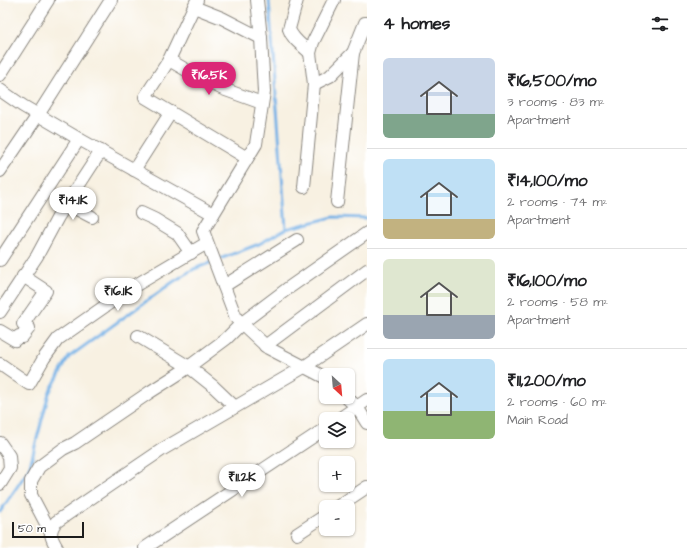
<!DOCTYPE html>
<html lang="en">
<head>
<meta charset="utf-8">
<style>
  body { margin:0; font-family:"Architects Daughter",sans-serif; background:#f2f2f2; color:#202124; height:100vh; display:flex; flex-direction:column; font-size:15px; white-space:nowrap }
  * { box-sizing:border-box; margin:0 }
  p { font-size:13px; color:#757577 }
  .icon { flex:none; width:22px; height:22px; fill:none; stroke:currentColor; stroke-width:2; stroke-linecap:round; stroke-linejoin:round }
  .map { position:relative; flex:1; overflow:hidden }
  .panel { display:flex; flex-direction:column; background:#fff; width:320px }
  .panel>* { flex:none }
  .needle { width:26px; rotate:154deg }
  .controls { position:absolute; left:319px; top:368px; display:grid; gap:8px }
  .controls a { display:grid; place-items:center; width:36px; height:36px; border-radius:6px; background:#fff; box-shadow:0 1px 3px #0004; font-size:20px }
  .scale { position:absolute; left:12px; bottom:10px; width:72px; box-sizing:border-box; padding-left:4px; border:2px solid #1c1c1c; border-top:0; font-size:11px; line-height:14px; white-space:nowrap; color:#1c1c1c; -webkit-text-stroke:3px #fff; paint-order:stroke }
  .price { position:absolute; translate:-50% -34px; padding:0 9px; border-radius:14px; background:#fff; color:#222; font-size:13px; line-height:26px; filter:drop-shadow(0 1px 2px #0008) }
  .price::after { content:''; position:absolute; left:50%; top:24px; width:12px; height:9px; margin-left:-6px; background:inherit; clip-path:polygon(0 0,100% 0,50% 100%) }
  .price.selected { background:#db2777; color:#fff }
  ul { padding:0; list-style:none }
  li { display:flex; align-items:center; gap:12px; height:100px; padding:0 16px }
  li+li { border-top:1px solid #e0e0e0 }
  li span { display:grid; place-items:center; flex:none; width:112px; height:80px; border-radius:6px; color:#555 }
  li>.icon { margin-inline-start:auto }
  span .icon { width:48px; height:48px; fill:#fffc; stroke-width:1 }
  li b { font-size:17px }
  h2 { display:flex; justify-content:space-between; align-items:center; height:48px; padding:0 16px; font-size:17px }
  main { display:flex; flex:1; min-height:0 }
  .map>svg:first-child { display:block }
  .lines { fill:none; stroke-linecap:round; stroke-linejoin:round }
  .stream { stroke:#74b1e6; stroke-width:3 }
  .minor-casing { stroke:#8a867f; stroke-width:14 }
  .minor { stroke:#fff; stroke-width:12 }
</style>
</head>
<body>
<main>
<div class="map">
<svg width="367" height="548" viewBox="0 0 367 548">
  <rect width="100%" height="100%" fill="#fff"/>
  <filter id="ink" filterUnits="userSpaceOnUse"><feTurbulence type="fractalNoise" baseFrequency=".025" numOctaves="2"/><feDisplacementMap in="SourceGraphic" scale="8" xChannelSelector="R" yChannelSelector="G"/><feConvolveMatrix kernelMatrix="1 2 1 2 8 2 1 2 1" color-interpolation-filters="sRGB"/></filter>
  <filter id="wash" filterUnits="userSpaceOnUse"><feTurbulence type="fractalNoise" baseFrequency=".012" numOctaves="4" result="noise"/><feDisplacementMap in="SourceGraphic" scale="16" xChannelSelector="R" yChannelSelector="G"/><feGaussianBlur stdDeviation="0.9" result="paint"/><feColorMatrix in="noise" values="0 0 0 0 0 0 0 0 0 0 0 0 0 0 0 0 0 1.4 0 .05"/><feComposite in="paint" operator="in"/></filter>
  <g filter="url(#wash)">
    <rect width="100%" height="100%" fill="#f8f1e2"/>
    <g class="lines">
      <g class="stream">
        <path d="M269,0l17,229"/>
        <path d="M217,260l42,-16 27,-15 47,-12 34,1"/>
        <path d="M0,512l29,-43 20,-76 20,-36 104,-75 21,-13 18,-7"/>
      </g>
    </g>
  </g>
  <g filter="url(#ink)">
    <g class="lines">
      <g class="minor-casing">
        <g id="minor">
          <path d="M197,0l-28,60 -24,37 102,61"/>
          <path d="M257,0l4,38 3,54 -8,52 -53,87 33,87 32,30 58,30"/>
          <path d="M297,0l-8,29c3,10 13,16 21,24"/>
          <path d="M194,7l28,11 39,20"/>
          <path d="M169,60l33,19 21,10 39,14"/>
          <path d="M0,75l48,-75"/>
          <path d="M314,84l16,-8 23,-23"/>
          <path d="M0,90l23,16 56,33 134,75"/>
          <path d="M134,170l37,-58"/>
          <path d="M0,171l38,-56 73,-115"/>
          <path d="M304,187l10,-103 -4,-31 3,-11 21,-42"/>
          <path d="M337,202l16,-149 12,-30h2"/>
          <path d="M67,204l25,13"/>
          <path d="M141,213l13,6 23,14 14,20"/>
          <path d="M0,260l79,-121"/>
          <path d="M224,286l73,-46"/>
          <path d="M0,312l37,-56 21,-39 43,-66"/>
          <path d="M0,331l15,9 4,-4 3,1 7,-9 -6,-4 23,-33 -23,-15"/>
          <path d="M138,336l51,31 25,20 21,20"/>
          <path d="M265,346l102,-76"/>
          <path d="M0,364l29,20 15,-26 14,-19 73,-51 76,-45"/>
          <path d="M346,397l11,10 10,16"/>
          <path d="M339,419l28,-19"/>
          <path d="M0,443l9,13 1,12 -10,16"/>
          <path d="M337,507l30,-20"/>
          <path d="M51,533l-20,-38v-14l8,-14 24,-18 12,-6 75,-51 33,-21 43,-32 16,-16 45,-34 80,-56"/>
          <path d="M297,534l29,-19"/>
          <path d="M57,548c-6,-10 -9,-16 -1,-26l51,-35 56,-38 141,-82 63,-43"/>
          <path d="M145,548l181,-120"/>
        </g>
      </g>
      <use href="#minor" class="minor"/>
    </g>
  </g>
</svg>
<div class="controls">
<a><svg class="needle" viewBox="-14 -14 28 28"><path d="M0-13l5 13h-10z" fill="#e53935"/><path d="M0 13l5-13h-10z" fill="#757577"/></svg></a>
<a><svg class="icon" aria-label="layers" viewBox="0 0 24 24"><path d="M12 4l9 5-9 5-9-5zM3 14l9 5 9-5"/></svg></a>
<a>+</a>
<a>−</a>
</div>
<div class="scale">50 m</div>
<b class="price selected" style="left:209px;top:96px">₹16.5K</b>
<b class="price" style="left:73px;top:221px">₹14.1K</b>
<b class="price" style="left:118px;top:312px">₹16.1K</b>
<b class="price" style="left:242px;top:498px">₹11.2K</b>
</div>
<section class="panel">
<h2>4 homes<svg class="icon" aria-label="filters" viewBox="0 0 24 24"><path d="M4 7h16M4 17h16"/><circle cx="9" cy="7" r="2"/><circle cx="15" cy="17" r="2"/></svg></h2>
<ul>
<li><span style="background:linear-gradient(#c9d6e8 70%,#7fa58c 0)"><svg class="icon" aria-label="home" viewBox="0 0 24 24"><path d="M3 11l9-7 9 7M6 9v11h12V9"/></svg></span><div><b>₹16,500/mo</b><p>3 rooms · 83 m²</p><p>Apartment</p></div></li>
<li><span style="background:linear-gradient(#bfe0f5 75%,#c2b280 0)"><svg class="icon" aria-label="home" viewBox="0 0 24 24"><path d="M3 11l9-7 9 7M6 9v11h12V9"/></svg></span><div><b>₹14,100/mo</b><p>2 rooms · 74 m²</p><p>Apartment</p></div></li>
<li><span style="background:linear-gradient(#dfe7d0 70%,#9aa5b1 0)"><svg class="icon" aria-label="home" viewBox="0 0 24 24"><path d="M3 11l9-7 9 7M6 9v11h12V9"/></svg></span><div><b>₹16,100/mo</b><p>2 rooms · 58 m²</p><p>Apartment</p></div></li>
<li><span style="background:linear-gradient(#bfe0f5 65%,#8fb573 0)"><svg class="icon" aria-label="home" viewBox="0 0 24 24"><path d="M3 11l9-7 9 7M6 9v11h12V9"/></svg></span><div><b>₹11,200/mo</b><p>2 rooms · 60 m²</p><p>Main Road</p></div></li>
</ul>
</section>
</main>
</body>
</html>
